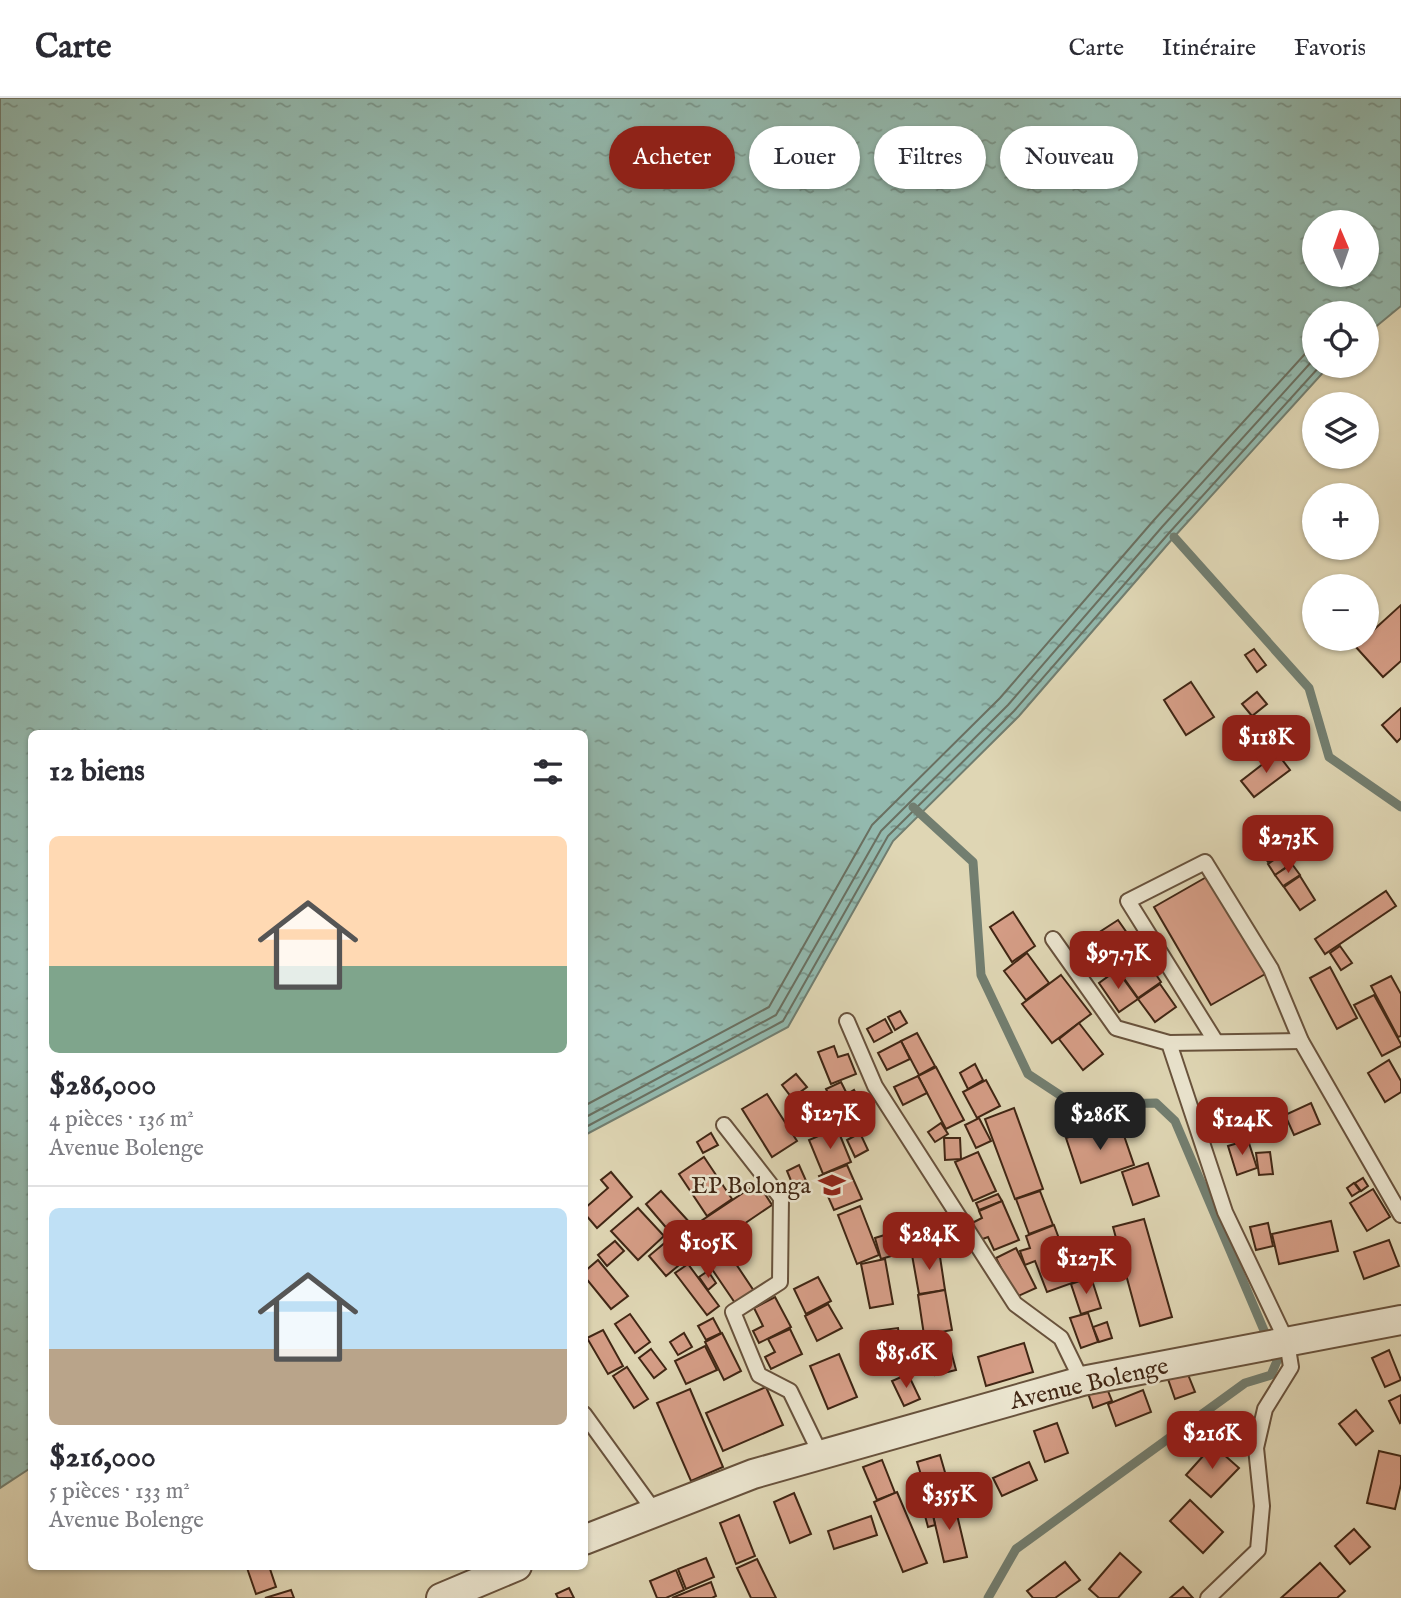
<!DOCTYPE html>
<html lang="fr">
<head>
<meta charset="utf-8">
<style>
  body { margin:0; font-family:"IM FELL English",serif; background:#f2f2f3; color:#2b2b33; height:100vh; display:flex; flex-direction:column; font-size:26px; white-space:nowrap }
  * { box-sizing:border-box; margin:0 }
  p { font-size:23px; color:#7c7c81 }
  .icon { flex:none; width:38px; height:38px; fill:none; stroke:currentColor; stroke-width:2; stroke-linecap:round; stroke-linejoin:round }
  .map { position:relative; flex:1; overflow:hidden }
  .panel { position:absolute; left:28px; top:632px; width:560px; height:840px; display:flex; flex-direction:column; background:#fff; border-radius:10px; box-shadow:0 2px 5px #0004 }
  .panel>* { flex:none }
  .top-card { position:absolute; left:609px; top:28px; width:665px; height:63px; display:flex; gap:14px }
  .needle { width:46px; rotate:358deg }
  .fabs { position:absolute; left:1302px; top:112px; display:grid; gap:14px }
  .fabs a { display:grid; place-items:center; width:77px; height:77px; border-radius:50%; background:#fff; box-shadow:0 2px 5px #0004; font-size:35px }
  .price { position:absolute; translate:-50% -60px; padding:0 16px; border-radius:14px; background:#8f2418; color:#fff; font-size:23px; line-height:46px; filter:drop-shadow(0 2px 4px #0008) }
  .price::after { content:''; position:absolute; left:50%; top:42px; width:21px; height:16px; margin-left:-10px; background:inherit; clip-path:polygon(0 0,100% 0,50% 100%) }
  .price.current { background:#222; color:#fff }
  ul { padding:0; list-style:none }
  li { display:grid; align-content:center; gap:14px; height:371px; padding:0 21px }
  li+li { border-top:2px solid #e1e1e2 }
  li span { display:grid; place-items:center; height:217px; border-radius:10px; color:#555 }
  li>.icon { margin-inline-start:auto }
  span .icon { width:126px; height:126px; fill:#fffc; stroke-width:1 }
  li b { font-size:30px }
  h2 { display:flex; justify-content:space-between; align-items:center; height:84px; padding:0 21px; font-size:30px }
  .pill { padding:0 24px; border-radius:32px; background:#fff; box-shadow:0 2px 5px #0004; font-size:24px; line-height:63px }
  .pill.current { background:#8f2418; color:#fff }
  header { display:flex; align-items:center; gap:42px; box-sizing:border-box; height:98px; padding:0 35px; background:#fff; border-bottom:2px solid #e1e1e2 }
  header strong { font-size:33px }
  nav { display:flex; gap:38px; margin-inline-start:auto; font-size:24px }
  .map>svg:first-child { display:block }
  .water { fill:url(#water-ripples); stroke:#727e70; stroke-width:2; fill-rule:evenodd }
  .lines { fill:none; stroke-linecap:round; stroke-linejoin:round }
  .shore { stroke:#6a7061; stroke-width:2 }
  .stream { stroke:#727e70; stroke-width:9 }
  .building { fill:#d59d86; stroke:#402614; stroke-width:2 }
  .service-casing { stroke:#68523c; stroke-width:18 }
  .minor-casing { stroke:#68523c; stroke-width:32 }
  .service { stroke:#eae4ce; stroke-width:14 }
  .minor { stroke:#eae4ce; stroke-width:28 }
  .labels { text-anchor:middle; stroke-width:5; stroke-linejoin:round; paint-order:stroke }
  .poi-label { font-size:24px; fill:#402614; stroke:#eae4ce; text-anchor:end }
  .street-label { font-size:24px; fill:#402614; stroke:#eae4ce }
</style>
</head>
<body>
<header>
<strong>Carte</strong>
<nav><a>Carte</a><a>Itinéraire</a><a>Favoris</a></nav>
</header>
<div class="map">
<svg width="1401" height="1500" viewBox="0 0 1401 1500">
  <defs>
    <pattern id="water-ripples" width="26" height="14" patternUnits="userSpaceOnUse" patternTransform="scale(1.75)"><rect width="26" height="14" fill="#93b9ae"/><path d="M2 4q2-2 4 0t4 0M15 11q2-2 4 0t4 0" fill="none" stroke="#79968c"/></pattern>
  </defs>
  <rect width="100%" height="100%" fill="#dfd6b4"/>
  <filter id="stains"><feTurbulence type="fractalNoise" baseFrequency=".00286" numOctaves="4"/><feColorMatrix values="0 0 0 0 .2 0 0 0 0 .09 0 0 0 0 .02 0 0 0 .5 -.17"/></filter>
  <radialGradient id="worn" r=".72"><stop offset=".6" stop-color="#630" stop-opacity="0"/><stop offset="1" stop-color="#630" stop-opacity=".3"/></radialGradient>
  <path class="water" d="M0,0h1401v208l-34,28v-21h-53v53h15l-155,171 -155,179 -126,125 -105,186 -203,108 -1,-402h-552v734l-32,21zM1314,124h53v53h-53z"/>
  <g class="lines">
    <g class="shore">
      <path d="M584,1008l185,-99 103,-182 128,-127 154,-178 160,-176"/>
      <path d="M584,1020l192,-103 105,-184 127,-126 154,-178 152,-168"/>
      <path d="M584,1030l199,-107 105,-185 126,-125 155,-178 151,-167"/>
    </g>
    <g class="stream">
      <path d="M1174,439l135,151 20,69 72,50"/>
      <path d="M913,709l60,55 8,113 47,99 47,31 81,-2 19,18 102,240 -6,14 -26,8 -229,166 -28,49"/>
    </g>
  </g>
  <g class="building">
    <path d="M1401,507v56l-18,16 -28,-31 8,-7h4v-3z"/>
    <path d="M1254,551l12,16 -9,7 -12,-17z"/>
    <path d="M1191,584l23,35 -28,18 -22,-35z"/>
    <path d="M1257,594l10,12 -15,12 -10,-12z"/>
    <path d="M1401,610v30l-4,4 -15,-17z"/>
    <path d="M1277,655l13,17 -36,27 -13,-16z"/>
    <path d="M1268,730l16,24 -16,10 -16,-23z"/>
    <path d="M1284,755l8,10 -17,12 -7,-11z"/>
    <path d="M1292,766l8,11 -17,11 -8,-11z"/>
    <path d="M1210,777l57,98 -56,32 -57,-98z"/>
    <path d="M1300,778l15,24 -15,10 -16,-23z"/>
    <path d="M1386,793l10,15 -71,48 -10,-15z"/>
    <path d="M1013,814l22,34 -23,16 -22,-35z"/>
    <path d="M1118,822l23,33 -19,14 -24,-34z"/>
    <path d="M1340,848l12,17 -11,7 -11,-17z"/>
    <path d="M1027,855l22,30 -23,17 -22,-29z"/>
    <path d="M1142,856l19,28 -23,16 -20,-28z"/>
    <path d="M1330,869l27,51 -20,11 -27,-51z"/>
    <path d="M1117,872l21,29 -19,13 -20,-29z"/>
    <path d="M1061,877l30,39 -39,29 -30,-39z"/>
    <path d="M1391,878l10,18v42l-3,1 -27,-51z"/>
    <path d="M1160,886l16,23 -21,15 -17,-23z"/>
    <path d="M1374,897l27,49v2l-19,10 -28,-51z"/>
    <path d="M900,913l7,12 -12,7 -7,-13z"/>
    <path d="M885,921l7,13 -18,10 -7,-13z"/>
    <path d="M1079,925l24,31 -20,16 -24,-31z"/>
    <path d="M917,935l18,33 -16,9 -18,-34z"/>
    <path d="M901,943l9,18 -23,11 -9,-17z"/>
    <path d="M834,948l4,11 10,-3 8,20 -25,10 -13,-32z"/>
    <path d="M1389,962l12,21v11l-16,10 -17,-29z"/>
    <path d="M975,966l8,16 -15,9 -8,-16z"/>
    <path d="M936,969l28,53 -18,9 -28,-53z"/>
    <path d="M796,976l11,13 -15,11 -10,-13z"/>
    <path d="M918,978l9,17 -24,12 -9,-18z"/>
    <path d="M986,982l14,26 -23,12 -14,-26z"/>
    <path d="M841,984l6,12 7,-4 7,13 -23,11 -12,-25z"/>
    <path d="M767,996l30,47 -25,16 -30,-48z"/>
    <path d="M1311,1005l9,21 -26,11 -9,-20z"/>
    <path d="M1014,1010l29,81 -28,10 -30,-80z"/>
    <path d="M856,1011l6,15 -17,8 -7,-15z"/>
    <path d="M979,1020l12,23 -15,7 -11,-23z"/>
    <path d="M1119,1023l15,44 -53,18 -15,-45z"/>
    <path d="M941,1025l7,11 -13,8 -7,-10z"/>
    <path d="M837,1030l14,34 -28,12 -14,-34z"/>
    <path d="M711,1035l7,12 -15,8 -6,-11z"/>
    <path d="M860,1035l8,17 -13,7 -8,-17z"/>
    <path d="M944,1040h16l1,21 -16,1z"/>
    <path d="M1248,1042l9,28 -20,7 -9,-29z"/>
    <path d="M978,1054l18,39 -23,10 -18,-39z"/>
    <path d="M1270,1054l3,22 -14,1 -3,-22z"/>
    <path d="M704,1059l28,42 -25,17 -28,-42z"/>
    <path d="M1148,1065l11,33 -26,9 -11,-33z"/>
    <path d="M799,1067l8,18 -13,5 -7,-17z"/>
    <path d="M847,1067l15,34 -28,11 -15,-34z"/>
    <path d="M611,1074l21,25 -35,31 -13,-15v-4l24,-21 -7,-8z"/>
    <path d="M1363,1080l5,8 -7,5 -6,-8z"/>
    <path d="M758,1085l14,22 -68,46 -15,-22z"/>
    <path d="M1354,1085l6,8 -8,5 -5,-8z"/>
    <path d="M1373,1091l17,28 -23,14 -17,-28z"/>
    <path d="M661,1093l30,33 -16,14 -29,-34z"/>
    <path d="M1040,1093l13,34 -24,9 -13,-35z"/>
    <path d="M998,1096l4,7 -23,9 -3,-7z"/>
    <path d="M1002,1103l17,39 -25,10 -6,-13 -8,3 -8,-17 10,-5 -3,-7z"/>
    <path d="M860,1108l19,49 -22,9 -19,-49z"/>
    <path d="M638,1110l26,28 -26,24 -27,-29z"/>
    <path d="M1144,1121l28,98 -32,9 -27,-99z"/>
    <path d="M1331,1123l7,30 -59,13 -7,-30z"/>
    <path d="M1268,1125l5,23 -17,4 -6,-23z"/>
    <path d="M1054,1127l21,57 -28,10 -12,-31 -10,4 -5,-14 10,-3 -4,-12z"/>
    <path d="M891,1135l7,21 -17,5 -6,-21z"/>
    <path d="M720,1142l34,51 -19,12 -34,-50z"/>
    <path d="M1389,1142l10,26 -35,13 -10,-27z"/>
    <path d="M615,1143l9,10 -17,15 -9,-11z"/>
    <path d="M667,1143l17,20 -18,15 -17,-20z"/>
    <path d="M1016,1150l20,40 -20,9 -20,-39z"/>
    <path d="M939,1152l6,40 -26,4 -7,-39z"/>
    <path d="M885,1161l8,45 -23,4 -9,-44z"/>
    <path d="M598,1162l30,36 -17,13 -27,-33v-4z"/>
    <path d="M688,1166l31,42 -12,9 -32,-42z"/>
    <path d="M708,1173l8,12 -8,7 -9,-13z"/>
    <path d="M818,1179l13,24 -25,13 -12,-25z"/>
    <path d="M1091,1179l10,31 -20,6 -10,-30z"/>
    <path d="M945,1192l7,40 -28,5 -6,-40z"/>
    <path d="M775,1199l16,30 -32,16 -6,-12 10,-5 -9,-18z"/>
    <path d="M828,1206l14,24 -25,13 -12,-25z"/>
    <path d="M1088,1215l10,29 -17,6 -11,-30z"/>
    <path d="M630,1216l20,28 -15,11 -20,-29z"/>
    <path d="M713,1220l8,15 -15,7 -8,-14z"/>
    <path d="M1107,1224l5,16 -13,4 -6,-15z"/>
    <path d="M898,1230l6,43 -25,3 -5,-43z"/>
    <path d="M790,1231l12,25 -31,15 -6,-12 10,-5 -7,-13z"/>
    <path d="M603,1232l20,36 -15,8 -21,-36z"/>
    <path d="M684,1235l8,14 -14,8 -8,-13z"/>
    <path d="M722,1235l19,38 -17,9 -19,-38z"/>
    <path d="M948,1242l8,30 -21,5 -7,-30z"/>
    <path d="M1024,1245l9,29 -47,14 -8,-29z"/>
    <path d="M705,1248l12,24 -31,14 -11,-23z"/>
    <path d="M651,1251l15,20 -12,9 -15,-20z"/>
    <path d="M1389,1252l12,30 -16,7 -13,-29z"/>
    <path d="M839,1256l18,43 -29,12 -18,-43z"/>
    <path d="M627,1269l21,32 -14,9 -21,-32z"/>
    <path d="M1187,1274l8,20 -20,7 -7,-20z"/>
    <path d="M908,1276l12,25 -16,7 -12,-25z"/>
    <path d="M1106,1288l6,15 -19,7 -5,-15z"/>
    <path d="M766,1289l17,38 -60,26 -17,-38z"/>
    <path d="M690,1291l33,78 -32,14 -34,-78z"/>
    <path d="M1143,1292l8,22 -35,14 -8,-22z"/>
    <path d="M1401,1297v27l-1,1 -11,-22z"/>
    <path d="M1356,1312l17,21 -17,14 -17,-21z"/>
    <path d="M1057,1325l11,30 -23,9 -11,-31z"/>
    <path d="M1213,1347l26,23 -28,29 -25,-22z"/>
    <path d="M1379,1353l22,5v28l-6,25 -28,-6z"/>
    <path d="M940,1357l13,45 -22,7 -14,-45z"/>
    <path d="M882,1362l13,33 -18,7 -14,-33z"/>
    <path d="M1029,1364l8,18 -35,16 -9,-18z"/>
    <path d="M925,1391l5,14 -8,2 -4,-14z"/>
    <path d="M897,1394l30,71 -24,9 -29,-70z"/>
    <path d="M794,1395l17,41 -21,9 -16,-41z"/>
    <path d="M1190,1402l33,32 -20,21 -33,-32z"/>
    <path d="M954,1404l13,55 -23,5 -13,-55z"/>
    <path d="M932,1412l3,15 -7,2 -4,-15z"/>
    <path d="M739,1417l16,41 -19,8 -16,-41z"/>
    <path d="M871,1418l6,19 -43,14 -6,-18z"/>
    <path d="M1354,1431l16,18 -20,17 -15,-18z"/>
    <path d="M1120,1455l21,19 -23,26h-19l-10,-9z"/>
    <path d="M706,1460l8,19 -28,12 -8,-20z"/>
    <path d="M757,1461l19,39h-25l-14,-30z"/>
    <path d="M1065,1464l15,18 -25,18h-22l-6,-7z"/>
    <path d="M1320,1465l25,28 -8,7h-56z"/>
    <path d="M253,1468h16l7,21 -20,7 -9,-26z"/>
    <path d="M676,1472l8,20 -18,8h-9l-7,-17z"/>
    <path d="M711,1484l5,14 -4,2h-40z"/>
    <path d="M1183,1489l10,11h-23z"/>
    <path d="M569,1490l5,10h-16l-2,-4z"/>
    <path d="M291,1492l3,8h-29z"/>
  </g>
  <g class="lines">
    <g class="service-casing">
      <g id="service">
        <path d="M1053,841l63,89 53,15 56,169 62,130 4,25 -26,42 -9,39 6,58 -4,44 -50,48"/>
        <path d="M847,923l28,65 140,218 46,34 21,43"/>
        <path d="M1216,944l-88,-141 77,-39 66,107 30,72 100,174"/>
        <path d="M1169,945l132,-2"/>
        <path d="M724,1027l57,73 -1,84 -47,30 26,63 31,16 31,64"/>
        <path d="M584,1316l71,98"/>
      </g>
    </g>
    <g class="minor-casing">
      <g id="minor">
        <path d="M584,1442l169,-66 329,-93 319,-61"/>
        <path d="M441,1500l76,-32"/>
      </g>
    </g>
    <use href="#service" class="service"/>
    <use href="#minor" class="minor"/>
  </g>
  <defs>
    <g id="school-bare" transform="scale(2.1)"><path d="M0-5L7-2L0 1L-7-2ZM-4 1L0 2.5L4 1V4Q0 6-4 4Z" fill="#8f2418" stroke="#eae4ce" stroke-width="2.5" paint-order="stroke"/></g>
  </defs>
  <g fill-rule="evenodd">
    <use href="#school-bare" x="832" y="1087"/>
  </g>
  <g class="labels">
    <g class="poi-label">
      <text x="811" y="1095">EP Bolonga</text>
    </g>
    <g class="street-label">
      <text transform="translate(1089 1285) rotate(-13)" y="8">Avenue Bolenge</text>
    </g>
  </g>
  <rect width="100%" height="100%" filter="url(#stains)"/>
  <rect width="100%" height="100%" fill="url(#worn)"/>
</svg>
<div class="fabs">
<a><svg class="needle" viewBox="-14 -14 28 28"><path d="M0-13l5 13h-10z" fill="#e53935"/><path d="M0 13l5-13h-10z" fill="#7c7c81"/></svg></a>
<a><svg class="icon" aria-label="locate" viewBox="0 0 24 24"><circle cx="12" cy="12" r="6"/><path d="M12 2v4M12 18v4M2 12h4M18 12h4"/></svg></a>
<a><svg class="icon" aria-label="layers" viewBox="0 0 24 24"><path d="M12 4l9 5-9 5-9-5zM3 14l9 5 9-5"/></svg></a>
<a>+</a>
<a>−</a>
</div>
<b class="price" style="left:1266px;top:677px">$118K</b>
<b class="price" style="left:1288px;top:777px">$273K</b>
<b class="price" style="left:1118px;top:893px">$97.7K</b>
<b class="price" style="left:830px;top:1053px">$127K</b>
<b class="price current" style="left:1100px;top:1054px">$286K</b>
<b class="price" style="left:1242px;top:1059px">$124K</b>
<b class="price" style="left:929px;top:1174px">$284K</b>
<b class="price" style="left:708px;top:1182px">$105K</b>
<b class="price" style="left:1086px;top:1198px">$127K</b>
<b class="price" style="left:906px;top:1292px">$85.6K</b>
<b class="price" style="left:1212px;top:1373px">$216K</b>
<b class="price" style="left:949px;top:1434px">$355K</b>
<div class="top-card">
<a class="pill current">Acheter</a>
<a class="pill">Louer</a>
<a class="pill">Filtres</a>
<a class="pill">Nouveau</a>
</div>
<section class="panel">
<h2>12 biens<svg class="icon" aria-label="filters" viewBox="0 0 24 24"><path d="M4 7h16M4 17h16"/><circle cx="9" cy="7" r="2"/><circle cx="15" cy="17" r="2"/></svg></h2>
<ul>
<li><span style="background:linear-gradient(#ffd9b3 60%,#7fa58c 0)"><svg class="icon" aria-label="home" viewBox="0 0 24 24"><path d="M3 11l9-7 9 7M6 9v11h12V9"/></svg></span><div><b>$286,000</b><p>4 pièces · 136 m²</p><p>Avenue Bolenge</p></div></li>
<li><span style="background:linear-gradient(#bfe0f5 65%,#b9a48a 0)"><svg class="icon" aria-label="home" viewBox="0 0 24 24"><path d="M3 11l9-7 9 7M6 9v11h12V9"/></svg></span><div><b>$216,000</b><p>5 pièces · 133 m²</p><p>Avenue Bolenge</p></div></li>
</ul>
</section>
</div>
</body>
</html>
